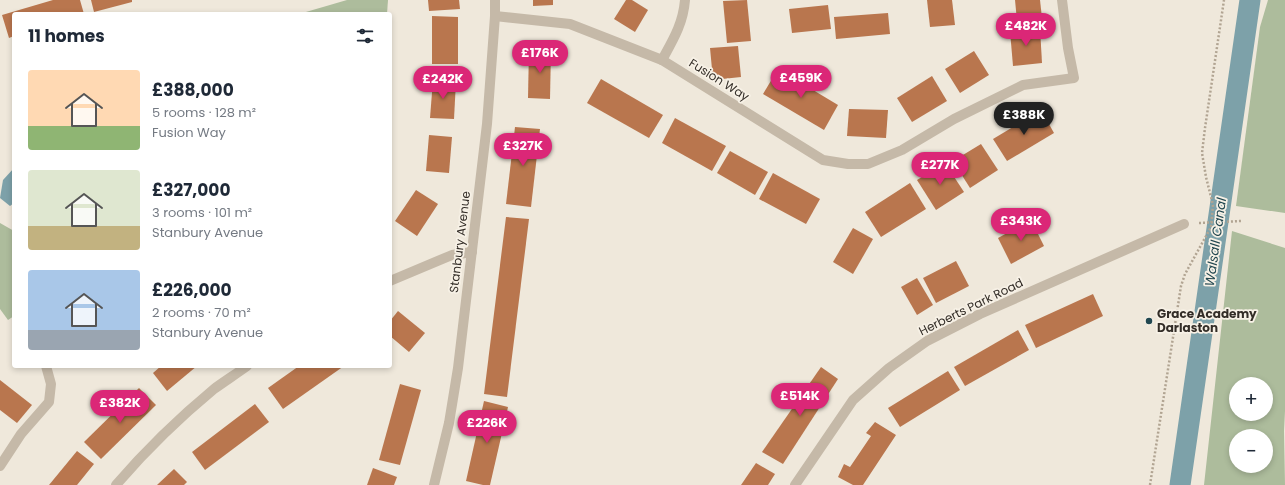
<!DOCTYPE html>
<html lang="en">
<head>
<meta charset="utf-8">
<style>
  body { margin:0; font-family:Poppins,sans-serif; background:#f2f2f3; color:#1f2937; height:100vh; display:flex; flex-direction:column; font-size:15px; white-space:nowrap }
  * { box-sizing:border-box; margin:0 }
  p { font-size:13px; color:#747a83 }
  .icon { flex:none; width:22px; height:22px; fill:none; stroke:currentColor; stroke-width:2; stroke-linecap:round; stroke-linejoin:round }
  .map { position:relative; flex:1; overflow:hidden }
  .side { position:absolute; left:12px; top:12px; width:380px; height:356px; display:flex; flex-direction:column; background:#fff; border-radius:4px; box-shadow:0 2px 6px #0003 }
  .side>* { flex:none }
  .buttons { position:absolute; left:1229px; top:377px; display:grid; gap:8px }
  .buttons a { display:grid; place-items:center; width:44px; height:44px; border-radius:50%; background:#fff; box-shadow:0 2px 6px #0003; font-size:20px }
  .price { position:absolute; translate:-50% -34px; padding:0 9px; border-radius:14px; background:#db2777; color:#fff; font-size:13px; line-height:26px; filter:drop-shadow(0 1px 2px #0008) }
  .price::after { content:''; position:absolute; left:50%; top:24px; width:12px; height:9px; margin-left:-6px; background:inherit; clip-path:polygon(0 0,100% 0,50% 100%) }
  .price.selected { background:#222; color:#fff }
  ul { padding:0; list-style:none }
  li { display:flex; align-items:center; gap:12px; height:100px; padding:0 16px }
  li span { display:grid; place-items:center; flex:none; width:112px; height:80px; border-radius:4px; color:#555 }
  li>.icon { margin-inline-start:auto }
  span .icon { width:48px; height:48px; fill:#fffc; stroke-width:1 }
  li b { font-size:17px }
  h2 { display:flex; justify-content:space-between; align-items:center; height:48px; padding:0 16px; font-size:17px }
  .map>svg:first-child { display:block }
  .green { fill:#adbc9c; fill-rule:evenodd }
  .water { fill:#7da1a9 }
  .lines { fill:none; stroke-linecap:round; stroke-linejoin:round }
  .canal { stroke:#7da1a9; stroke-width:21 }
  .building { fill:#b9764e }
  .path { stroke:#b1a492; stroke-width:2.5; stroke-dasharray:2 2; stroke-linecap:butt }
  .minor { stroke:#c5b9a8; stroke-width:10 }
  .poi-dot { fill:#214750; stroke:#f7f1e6; stroke-width:1.5 }
  .labels { text-anchor:middle; stroke-width:3.5; stroke-linejoin:round; paint-order:stroke }
  .street-label { font-size:12px; fill:#332d27; stroke:#f7f1e6 }
  .poi-label { font-size:12px; font-weight:bold; fill:#332d27; stroke:#f7f1e6; text-anchor:start }
  .water-label { font-size:13px; font-style:italic; fill:#214750; stroke:#f7f1e6 }
</style>
</head>
<body>
<div class="map">
<svg width="1285" height="485" viewBox="0 0 1285 485">
  <rect width="100%" height="100%" fill="#efe8db"/>
  <g class="green">
    <path d="M347,0h41l-1,14h-88z"/>
    <path d="M1268,0h17v213l-49,-7 24,-179z"/>
    <path d="M0,223l14,8v85l-6,4 -8,-11z"/>
    <path d="M1232,231l53,17v163l-1,20 1,54h-81zM1236,384h30v30h-30zM1236,436h30v30h-30z"/>
  </g>
  <path class="water" d="M14,168v35l-4,3 -10,-8 3,-18z"/>
  <g class="lines">
    <path class="canal" d="M1180,485l70,-485"/>
  </g>
  <g class="building">
    <path d="M53,0h27l4,14h-70v22l-5,2 -7,-23z"/>
    <path d="M91,0h41v2l-38,10z"/>
    <path d="M428,0h31l1,9 -31,2z"/>
    <path d="M533,0h20v5l-20,1z"/>
    <path d="M626,0h6l16,10 -13,22 -21,-13z"/>
    <path d="M747,0l4,41 -24,2 -4,-42z"/>
    <path d="M927,0h25l3,25 -25,2z"/>
    <path d="M1015,0h25l2,18 -25,3z"/>
    <path d="M828,5l3,24 -39,4 -3,-24z"/>
    <path d="M888,13l2,21 -54,5 -2,-22z"/>
    <path d="M432,16l26,1v47h-26z"/>
    <path d="M1040,28l2,35 -29,3 -3,-35z"/>
    <path d="M738,46l3,31 -28,3 -3,-32z"/>
    <path d="M529,48l22,1 -1,50 -22,-1z"/>
    <path d="M974,51l15,24 -29,18 -15,-24z"/>
    <path d="M778,69l60,36 -14,25 -61,-36z"/>
    <path d="M932,76l15,25 -35,21 -15,-24z"/>
    <path d="M601,79l62,36 -14,23 -62,-35z"/>
    <path d="M433,80l23,1 -2,38 -24,-1z"/>
    <path d="M849,109l39,1 -2,28 -39,-2z"/>
    <path d="M1041,110l13,23 -47,28 -14,-22z"/>
    <path d="M675,118l51,28 -14,25 -50,-28z"/>
    <path d="M515,127l25,2 -9,78 -25,-3z"/>
    <path d="M429,135l23,2 -3,36 -23,-2z"/>
    <path d="M981,144l17,26 -28,18 -17,-27z"/>
    <path d="M730,151l38,21 -13,23 -38,-22z"/>
    <path d="M945,163l19,29 -28,18 -19,-30z"/>
    <path d="M773,173l47,26 -14,25 -47,-25z"/>
    <path d="M910,183l16,26 -45,28 -16,-25z"/>
    <path d="M416,190l22,14 -21,32 -22,-15z"/>
    <path d="M506,217l23,2 -22,178 -23,-3z"/>
    <path d="M1031,220l13,26 -33,18 -13,-26z"/>
    <path d="M853,228l20,11 -20,35 -20,-12z"/>
    <path d="M956,261l13,25 -33,17 -13,-25z"/>
    <path d="M917,278l16,27 -16,10 -16,-28z"/>
    <path d="M1093,294l10,22 -67,32 -11,-23z"/>
    <path d="M398,311l27,22 -16,19 -19,-16v-15z"/>
    <path d="M1018,330l11,20 -64,36 -11,-19z"/>
    <path d="M161,366h36l-30,25 -14,-18z"/>
    <path d="M299,366h45l-61,43 -15,-21z"/>
    <path d="M821,367l17,12 -55,85 -21,-12z"/>
    <path d="M948,371l12,19 -60,37 -12,-19z"/>
    <path d="M0,380l32,25 -15,18 -17,-13z"/>
    <path d="M400,384l21,6 -21,75 -21,-5z"/>
    <path d="M139,388l17,17 -55,54 -17,-17z"/>
    <path d="M484,401l24,6 -18,78h-7l-17,-4z"/>
    <path d="M255,404l14,18 -64,48 -13,-18z"/>
    <path d="M875,422l21,13 -33,50h-10l-15,-8 6,-13 6,3 21,-31 -5,-3z"/>
    <path d="M77,451l17,13 -17,21h-28z"/>
    <path d="M756,463l19,11 -7,11h-27z"/>
    <path d="M373,468l24,9 -3,8h-27z"/>
    <path d="M174,469l13,13 -3,3h-27z"/>
  </g>
  <g class="lines">
    <g class="path">
      <path d="M1199,223l42,-2"/>
      <path d="M1150,485l31,-199 4,-12 26,-47 2,-22 -7,-28 -4,-24 3,-25 19,-128"/>
    </g>
    <g class="minor">
      <path d="M495,16l75,8 92,36 161,100 25,4h20l34,-14 52,-31 69,-34 51,-7 -6,-30 -6,-48"/>
      <path d="M662,60c11,-20 21,-36 23,-60"/>
      <path d="M390,281l62,-26 20,-3"/>
      <path d="M0,466l21,-32 28,-32 2,-18 -5,-18"/>
      <path d="M116,485c30,-35 63,-67 98,-96 11,-8 22,-15 33,-23"/>
      <path d="M434,485l15,-62 9,-55 29,-244 8,-108v-16"/>
      <path d="M795,485l58,-85 36,-32 38,-27 53,-27 204,-90"/>
    </g>
  </g>
  <circle class="poi-dot" cx="1149" cy="321" r="4"/>
  <g class="labels">
    <g class="street-label">
      <text transform="translate(719 80) rotate(32)" y="4">Fusion Way</text>
      <text transform="translate(460 242) rotate(-83)" y="4">Stanbury Avenue</text>
      <text transform="translate(971 307) rotate(-26)" y="4">Herberts Park Road</text>
    </g>
    <g class="poi-label">
      <text x="1157" y="318">Grace Academy<tspan x="1157" dy="14">Darlaston</tspan></text>
    </g>
    <g class="water-label">
      <text transform="translate(1215 242) rotate(-82)" y="5">Walsall Canal</text>
    </g>
  </g>
</svg>
<div class="buttons">
<a>+</a>
<a>−</a>
</div>
<b class="price" style="left:1026px;top:47px">£482K</b>
<b class="price" style="left:540px;top:74px">£176K</b>
<b class="price" style="left:801px;top:99px">£459K</b>
<b class="price" style="left:443px;top:100px">£242K</b>
<b class="price selected" style="left:1024px;top:136px">£388K</b>
<b class="price" style="left:523px;top:167px">£327K</b>
<b class="price" style="left:940px;top:186px">£277K</b>
<b class="price" style="left:1021px;top:242px">£343K</b>
<b class="price" style="left:800px;top:417px">£514K</b>
<b class="price" style="left:120px;top:424px">£382K</b>
<b class="price" style="left:487px;top:444px">£226K</b>
<section class="side">
<h2>11 homes<svg class="icon" aria-label="filters" viewBox="0 0 24 24"><path d="M4 7h16M4 17h16"/><circle cx="9" cy="7" r="2"/><circle cx="15" cy="17" r="2"/></svg></h2>
<ul>
<li><span style="background:linear-gradient(#ffd9b3 70%,#8fb573 0)"><svg class="icon" aria-label="home" viewBox="0 0 24 24"><path d="M3 11l9-7 9 7M6 9v11h12V9"/></svg></span><div><b>£388,000</b><p>5 rooms · 128 m²</p><p>Fusion Way</p></div></li>
<li><span style="background:linear-gradient(#dfe7d0 70%,#c2b280 0)"><svg class="icon" aria-label="home" viewBox="0 0 24 24"><path d="M3 11l9-7 9 7M6 9v11h12V9"/></svg></span><div><b>£327,000</b><p>3 rooms · 101 m²</p><p>Stanbury Avenue</p></div></li>
<li><span style="background:linear-gradient(#a9c7e8 75%,#9aa5b1 0)"><svg class="icon" aria-label="home" viewBox="0 0 24 24"><path d="M3 11l9-7 9 7M6 9v11h12V9"/></svg></span><div><b>£226,000</b><p>2 rooms · 70 m²</p><p>Stanbury Avenue</p></div></li>
</ul>
</section>
</div>
</body>
</html>
